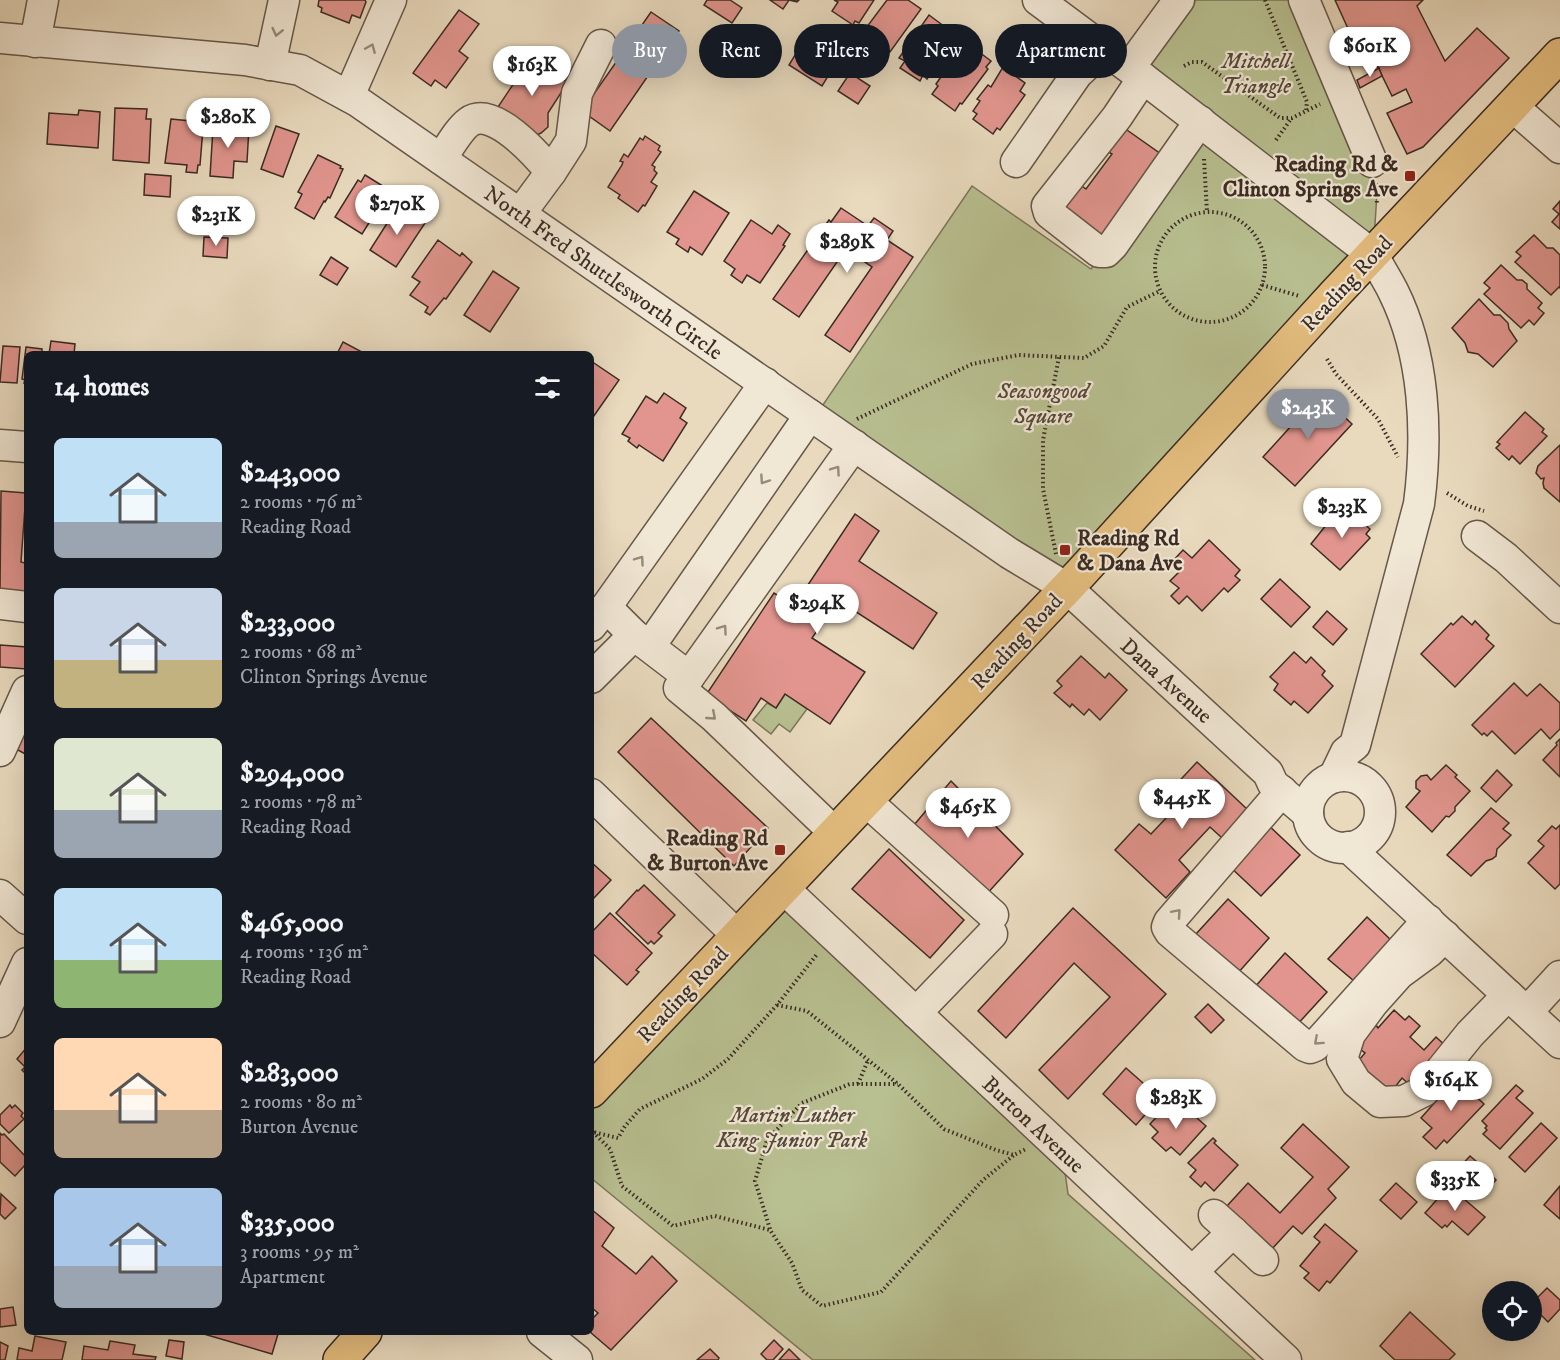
<!DOCTYPE html>
<html lang="en">
<head>
<meta charset="utf-8">
<style>
  body { margin:0; font-family:"IM FELL DW Pica",serif; background:#20242c; color:#f1f3f6; height:100vh; display:flex; flex-direction:column; font-size:22px; white-space:nowrap }
  * { box-sizing:border-box; margin:0 }
  p { font-size:20px; color:#9ea1a6 }
  .icon { flex:none; width:33px; height:33px; fill:none; stroke:currentColor; stroke-width:2; stroke-linecap:round; stroke-linejoin:round }
  .map { position:relative; flex:1; overflow:hidden }
  .panel { position:absolute; left:24px; top:351px; width:570px; height:984px; display:flex; flex-direction:column; background:#171b24; border-radius:9px; box-shadow:0 6px 24px #0002 }
  .panel>* { flex:none }
  .banner { position:absolute; left:612px; top:24px; width:570px; height:54px; display:flex; gap:12px }
  .fabs { position:absolute; left:1482px; top:1281px; display:grid; gap:12px }
  .fabs a { display:grid; place-items:center; width:60px; height:60px; border-radius:50%; background:#171b24; box-shadow:0 6px 24px #0002; font-size:30px }
  .price { position:absolute; translate:-50% -51px; padding:0 14px; border-radius:21px; background:#fff; color:#222; font-size:20px; line-height:39px; filter:drop-shadow(0 2px 3px #0008) }
  .price::after { content:''; position:absolute; left:50%; top:36px; width:18px; height:14px; margin-left:-9px; background:inherit; clip-path:polygon(0 0,100% 0,50% 100%) }
  .price.selected { background:#8c9099; color:#fff }
  ul { padding:0; list-style:none }
  li { display:flex; align-items:center; gap:18px; height:150px; padding:0 30px }
  li span { display:grid; place-items:center; flex:none; width:168px; height:120px; border-radius:9px; color:#555 }
  li>.icon { margin-inline-start:auto }
  span .icon { width:72px; height:72px; fill:#fffc; stroke-width:1 }
  li b { font-size:26px }
  h2 { display:flex; justify-content:space-between; align-items:center; height:72px; padding:0 30px; font-size:26px }
  .pill { padding:0 21px; border-radius:27px; background:#171b24; box-shadow:0 6px 24px #0002; font-size:21px; line-height:54px }
  .pill.selected { background:#8c9099; color:#fff }
  .map>svg:first-child { display:block }
  .green { fill:#b8bf90; stroke:#7a765a; stroke-width:1.5 }
  .building { fill:#e1958e; stroke:#3b2c24; stroke-width:1.5 }
  .lines { fill:none; stroke-linecap:round; stroke-linejoin:round }
  .minor-casing { stroke:#66584a; stroke-width:33 }
  .major-casing { stroke:#3b2c24; stroke-width:36 }
  .path { stroke:#3b2c24; stroke-width:4; stroke-dasharray:1.5 3; stroke-linecap:butt }
  .minor { stroke:#f1e7d5; stroke-width:30 }
  .major { stroke:#e4bd7f; stroke-width:33 }
  .oneway { stroke:#968a7c }
  .poi-dot { fill:#8f2418; stroke:#f1e7d5; stroke-width:2 }
  .labels { text-anchor:middle; stroke-width:4.5; stroke-linejoin:round; paint-order:stroke }
  .park-label { font-size:22px; font-style:italic; fill:#54493a; stroke:#f1e7d5 }
  .poi-label { font-size:22px; font-weight:bold; fill:#3b2c24; stroke:#f1e7d5; text-anchor:end }
  .street-label { font-size:22px; fill:#3b2c24; stroke:#f1e7d5 }
</style>
</head>
<body>
<div class="map">
<svg width="1560" height="1360" viewBox="0 0 1560 1360">
  <rect width="100%" height="100%" fill="#e9dabe"/>
  <filter id="stains"><feTurbulence type="fractalNoise" baseFrequency=".00333" numOctaves="4"/><feColorMatrix values="0 0 0 0 .2 0 0 0 0 .09 0 0 0 0 .02 0 0 0 .5 -.17"/></filter>
  <radialGradient id="worn" r=".72"><stop offset=".6" stop-color="#630" stop-opacity="0"/><stop offset="1" stop-color="#630" stop-opacity=".3"/></radialGradient>
  <g class="green">
    <path d="M1179,0h125l68,162 5,31 -4,62 -306,333 -253,-170 158,-232 119,83 113,-144 -74,-58z"/>
    <path d="M785,694l22,15 -17,23 -11,-8 -8,10 -18,-14 14,-17 9,5z"/>
    <path d="M782,887l280,263 6,44 187,166h-442l-222,-182v-87z"/>
  </g>
  <g class="building">
    <path d="M319,0h46l1,2 -6,16 -8,-3 -3,8 -28,-11 1,-4 -4,-2z"/>
    <path d="M707,0h23l12,8 -10,15 -28,-18z"/>
    <path d="M770,0h29l-2,2 -8,-2 -6,9z"/>
    <path d="M834,0h40l-15,23 -4,-2 -2,4 -21,-14 6,-9z"/>
    <path d="M887,0h21l13,9 -31,43 -6,-5 -4,7 -13,-10 4,-6 -8,-6z"/>
    <path d="M1335,0h88l-6,6 28,55 32,-33 32,30 -86,89 -16,7 -20,-41 25,-11 -6,-13 -14,7 -21,-43 16,-9 -7,-13 -25,13z"/>
    <path d="M459,10l20,14 -20,27 9,7 -22,30 -11,-8 -4,6 -18,-13z"/>
    <path d="M651,12l28,19 -69,100 -28,-20z"/>
    <path d="M929,15l28,21 -30,43 -4,-4 -3,6 -20,-13 5,-7 -6,-3z"/>
    <path d="M812,27l34,20 -24,39 -33,-21z"/>
    <path d="M966,42l25,19 -5,6 2,2 -26,35 -2,-1 -5,8 -23,-17 6,-8 -2,-2 7,-10 -2,-2z"/>
    <path d="M530,58l38,24 -20,31v14l-7,6 -4,2 -38,-22 2,-4 -3,-2 18,-27 -4,-2 5,-7 3,2z"/>
    <path d="M1003,67l22,16 -5,8 5,4 -25,35 -3,-2 -4,6 -20,-15 4,-5 -4,-3 7,-10 -3,-2 11,-14 3,2z"/>
    <path d="M1379,68l3,8 -22,12 -3,-8z"/>
    <path d="M850,73l20,13 -12,18 -20,-13z"/>
    <path d="M115,108l32,1 -1,10h5l-2,44 -36,-3z"/>
    <path d="M79,110l21,2 -2,36 -51,-4 2,-31 29,2z"/>
    <path d="M171,119l30,3 -1,6h3l-3,37h-2l-1,8 -11,-1 1,-7 -22,-2z"/>
    <path d="M223,121l6,5 20,1 -2,35 -13,-1 -1,17 -23,-2 3,-48 4,-5z"/>
    <path d="M1117,123l51,36 -60,83 -51,-35 18,-26 11,8 26,-35 -12,-7z"/>
    <path d="M276,126l23,8 -16,43 -22,-8z"/>
    <path d="M645,136l15,10 -2,4 3,2 -9,13 3,2 -1,3 3,3 -6,9 6,4 -12,20 -2,-1 -5,7 -20,-14 2,-3 -12,-8 14,-22 1,-3 -3,-1 4,-7 4,3 12,-19 3,2z"/>
    <path d="M318,155l23,11 -1,2 3,1 -13,29 -2,-1 -3,5 -1,-1 -10,18 -19,-11 7,-14 -4,-2z"/>
    <path d="M145,174l26,2 -1,21 -26,-2z"/>
    <path d="M365,175l21,13 -4,6 4,2 -24,38 -27,-17 23,-37 3,2z"/>
    <path d="M694,191l35,22 -27,42 -12,-8 -2,5 -12,-8 3,-5 -12,-7z"/>
    <path d="M1560,201v28l-8,-7 7,-8 -6,-5z"/>
    <path d="M398,206l27,17 -29,44 -26,-17z"/>
    <path d="M841,208l27,18 6,-8 19,13 -6,9 26,17 -63,95 -25,-17 47,-68 -26,-18 -47,68 -26,-18 56,-79 2,2z"/>
    <path d="M751,220l21,14 6,-9 12,9 -7,11 2,1 -25,37 -13,-8 -5,8 -11,-8 4,-6 -11,-8z"/>
    <path d="M1534,235l13,13h6l7,7v33l-1,-1 -8,8 -36,-33 6,-6 -5,-4z"/>
    <path d="M204,237l24,1 -1,20 -24,-2z"/>
    <path d="M438,240l22,16 2,-3 10,9 -26,37 -2,-1 -14,17 -5,-3 3,-5 -18,-12 10,-13 -8,-5z"/>
    <path d="M331,257l17,11 -11,17 -17,-10z"/>
    <path d="M1501,265l16,15h5l5,4v5l15,14 -4,5 6,5 -10,12 -5,-5 -8,8 -37,-34 6,-6 -6,-5z"/>
    <path d="M493,271l26,17 -29,44 -26,-17z"/>
    <path d="M1479,299l15,16h6l8,8 1,6 8,12 -24,26 -15,-13 -10,-2 -3,-9 -13,-15z"/>
    <path d="M51,341l24,3 -1,10h-25z"/>
    <path d="M343,342l19,10 -1,2h-24z"/>
    <path d="M3,346l17,1 -3,36 -17,-1z"/>
    <path d="M26,347l16,2v5h-15v29h-3l1,-3 -3,-1z"/>
    <path d="M591,361l28,19 -28,40z"/>
    <path d="M664,393l22,15 -6,10 7,5 -24,38 -24,-16 -2,3 -9,-7 2,-3 -8,-4 24,-38 11,7z"/>
    <path d="M1320,394l32,30 -57,62 -32,-29z"/>
    <path d="M1525,412l19,17 -2,3 5,4 -27,28 -8,-8 -3,4 -13,-12 4,-4 -3,-2z"/>
    <path d="M1560,445v57l-16,-14 -1,-5 1,-5 -3,1 -5,-6 2,-7z"/>
    <path d="M1,491l25,2 -5,69 4,1v7h2v24l-27,-2z"/>
    <path d="M1347,510l9,8 2,-3 4,4 -1,2 9,8 -4,5 4,4 -30,32 -29,-26 24,-30 5,4z"/>
    <path d="M855,514l24,17 -20,30 78,52 -24,36 -75,-49 -26,38 53,34 -35,52 -45,-30 -9,14 -15,-10 -15,23 -40,-26 68,-102 20,13z"/>
    <path d="M1209,540l31,30 -5,6 5,4 -12,12 -4,-4 -22,23 -15,-15 -8,8 -8,-8 8,-8 -9,-7 10,-10 -9,-8 12,-13 9,8z"/>
    <path d="M1280,579l30,28 -19,20 -30,-28z"/>
    <path d="M1327,611l20,18 -14,16 -20,-18z"/>
    <path d="M1462,616l10,9 3,-4 14,14 -3,4 8,7 -39,41 -34,-33 30,-31 2,2z"/>
    <path d="M0,645l27,2v22l-27,-2z"/>
    <path d="M1294,652l12,11 5,-6 14,14 -3,4 11,11 -25,27 -14,-12 -3,4 -17,-15 4,-6 -8,-7z"/>
    <path d="M1081,656l24,22 4,-5 18,17 -27,30 -11,-11 -5,6 -12,-11 -2,3 -16,-14 8,-7 -5,-5z"/>
    <path d="M1514,683l13,13 13,-12 20,19v26l-10,10 -9,-10 -26,25 -23,-23 -5,5 -3,-3 -2,2 -10,-10z"/>
    <path d="M27,717v38l-11,-6z"/>
    <path d="M651,718l117,110 -34,38 -116,-114z"/>
    <path d="M1560,739v38l-17,-17 14,-15 -1,-2z"/>
    <path d="M1197,762l51,48 -26,28 -12,-11 -31,33 11,12 -24,26 -51,-48 24,-26 12,10 31,-33 -11,-11z"/>
    <path d="M1446,765l11,10 -2,2 15,14 -15,16v4l-6,6 -3,-1 -14,16 -26,-25 14,-16 -4,-3v-7l5,-5 6,-1 4,5z"/>
    <path d="M1497,770l15,15 -16,17 -15,-14z"/>
    <path d="M951,781l72,73 -38,42 -71,-71z"/>
    <path d="M1491,808l18,15 -6,6 8,6 -14,14 -1,7 -4,3 -6,2 -15,15 -24,-21z"/>
    <path d="M1266,823l34,32 -39,41 -34,-32z"/>
    <path d="M1560,825v59l-5,5 -27,-26 16,-17 -6,-5 14,-15 4,3z"/>
    <path d="M889,849l75,71 -34,38 -78,-69z"/>
    <path d="M591,862l20,18 -20,21z"/>
    <path d="M644,885l31,30 -17,18 4,3 -8,8 -3,-3 -3,3 -32,-31 21,-23 1,1z"/>
    <path d="M1228,899l41,39 -31,35 -42,-39z"/>
    <path d="M1073,908l93,86 -98,105 -29,-29 71,-73 -36,-34 -68,75 -28,-27z"/>
    <path d="M610,913l42,40 -16,17 3,2 -12,13 -36,-33v-19z"/>
    <path d="M1367,917l25,24 -38,40 -26,-22z"/>
    <path d="M1285,953l42,39 -32,35 -41,-39z"/>
    <path d="M1208,1004l16,16 -13,13 -16,-16z"/>
    <path d="M1394,1010l11,10 4,-4 11,10 -10,11 14,13 12,-13 13,12 -37,38 -10,-9 -14,18 -33,-31 10,-12 -8,-6 19,-22 2,3z"/>
    <path d="M27,1047v28l-5,-5 3,-3 -8,-8z"/>
    <path d="M1126,1068l34,30 -24,27 -33,-31z"/>
    <path d="M1461,1073l14,13 -5,5 14,13 -37,39 -3,-3 -8,9 -13,-12 9,-9 -11,-10z"/>
    <path d="M1516,1085l7,6 -7,7 17,15 -33,36 -17,-15 4,-4 -2,-2 2,-2 -5,-5z"/>
    <path d="M10,1105l2,3 3,-3 8,8 -2,3 3,3 -15,14 -9,-9v-9z"/>
    <path d="M1166,1107l15,13 8,-9 17,15 -26,29 -9,-8 -5,4 -14,-13 6,-6 -8,-8z"/>
    <path d="M1541,1123l16,15 -32,34 -16,-15z"/>
    <path d="M1303,1124l46,43 -21,22 8,9 -34,36 -9,-8 -21,23 -45,-43 21,-23 32,30 33,-36 -32,-29z"/>
    <path d="M0,1133l2,2 2,-1 23,24v9l-2,-2 -10,11 -15,-14z"/>
    <path d="M1213,1138l3,3 -2,2 24,22 -24,26 -9,-9 -4,5 -11,-10 6,-7 -8,-7z"/>
    <path d="M1470,1156l13,11 -12,14 -13,-12z"/>
    <path d="M1488,1172l8,8 -12,13 -9,-8z"/>
    <path d="M1396,1183l21,19 -16,17 -21,-19z"/>
    <path d="M1449,1186l36,31 -17,18 -16,-14 -5,6 -2,-2 -3,3 -17,-15z"/>
    <path d="M1560,1186v33l-16,-14z"/>
    <path d="M1,1194l15,14 -11,11 -5,-5z"/>
    <path d="M591,1209l23,19 -12,18 34,28 16,-18 25,25 -66,69 -21,-18 1,-12 7,-7 -7,-6z"/>
    <path d="M1325,1224l32,27 -27,32 -3,-2 -8,10 -15,-13 5,-5 -9,-7 20,-24 -6,-5z"/>
    <path d="M1547,1288l13,12v9l-12,13 -16,-16v-3z"/>
    <path d="M13,1307l3,18 -16,2v-18z"/>
    <path d="M1410,1312l45,42 -6,6h-54l-15,-14z"/>
    <path d="M197,1332h84l-3,2 -6,20z"/>
    <path d="M35,1336l31,6 -4,18h-45l2,-12 13,3z"/>
    <path d="M169,1340l15,2 -2,17 -16,-3z"/>
    <path d="M774,1340l9,9 -10,11h-6l-6,-6z"/>
    <path d="M110,1341l25,4 -2,9 23,3 -1,3h-73l2,-14 24,4z"/>
    <path d="M0,1342l8,4 -3,14h-5z"/>
    <path d="M710,1349l9,9 -1,2h-21z"/>
    <path d="M789,1349l11,11h-21z"/>
  </g>
  <g class="lines">
    <g class="minor-casing">
      <g id="minor">
        <path d="M1038,0l105,78 230,177c6,12 14,24 20,36 32,64 35,143 26,213l-64,241 -9,7 -12,25"/>
        <path d="M1304,0l68,162"/>
        <path d="M0,38l245,22 55,10 57,31 652,452 58,35 201,185 5,11 35,30"/>
        <path d="M35,42l8,-42"/>
        <path d="M270,65l14,-65"/>
        <path d="M1130,67l49,-67"/>
        <path d="M1143,78l-26,39 -70,89 2,7 50,39h7l7,-7 87,-124"/>
        <path d="M349,96l42,-96"/>
        <path d="M1512,106l48,42"/>
        <path d="M441,159c7,-10 18,-30 28,-37 24,-17 68,33 82,50l-31,42"/>
        <path d="M1016,162l61,-88 27,-25"/>
        <path d="M551,172l20,-31 6,-48 24,-48"/>
        <path d="M0,445l27,2"/>
        <path d="M1477,536l29,22 54,50"/>
        <path d="M0,604l27,3"/>
        <path d="M606,607l28,28 55,42"/>
        <path d="M591,626l15,-19 159,-224"/>
        <path d="M650,646l160,-231"/>
        <path d="M591,678l43,-43"/>
        <path d="M0,751l27,-60"/>
        <circle cx="1344" cy="812" r="36"/>
        <path d="M1282,791l-113,131 -2,5 3,5 135,114 5,2 5,-2 113,-126"/>
        <path d="M591,794l146,141"/>
        <path d="M865,800l128,115"/>
        <path d="M834,832l-120,-115 -35,-29 10,-11 165,-232"/>
        <path d="M1348,847l212,196"/>
        <path d="M782,887l504,473"/>
        <path d="M0,895l27,24"/>
        <path d="M1445,936l-16,16 -30,22 -26,29 -23,31 -8,25 14,23 24,20 24,-1 20,-10 46,-57 38,-39"/>
        <path d="M1527,1012l33,-36"/>
        <path d="M916,1013l76,-79"/>
        <path d="M0,1022l27,-59"/>
        <path d="M1233,1232l30,28"/>
        <path d="M1192,1272l41,-40 -19,-17"/>
        <path d="M542,1332l35,28"/>
      </g>
    </g>
    <g class="major-casing">
      <g id="major">
        <path d="M591,1091l489,-517 255,-280 225,-239"/>
        <path d="M340,1360l25,-28"/>
      </g>
    </g>
    <g class="path">
      <path d="M1265,0l42,102 -1,8"/>
      <path d="M1184,66l8,-4h10l78,56h12l28,-14"/>
      <path d="M1276,140l15,-21"/>
      <path d="M1204,159l3,53"/>
      <path d="M1376,183l1,22"/>
      <circle cx="1210" cy="267" r="55"/>
      <path d="M1262,285l37,11"/>
      <path d="M1327,359l9,15 42,45 20,38"/>
      <path d="M857,419l115,-55 47,-9 65,3 20,-12 23,-39 33,-16"/>
      <path d="M1447,493l21,13 16,5"/>
      <path d="M1056,554l-13,-65v-49l16,-83"/>
      <path d="M777,1005l30,6 91,73 46,45 52,21 18,5 12,-6"/>
      <path d="M858,1084l10,-24"/>
      <path d="M591,1130l2,2 25,6 7,-12 15,-17 62,-30 26,-20 49,-54 41,-52"/>
      <path d="M593,1132l17,17 12,37 51,40 42,-10 55,14 22,33 10,27 20,16 59,-14 102,-112 31,-25"/>
      <path d="M770,1229l-15,-48 12,-41 35,-37 48,-19h48"/>
    </g>
    <use href="#minor" class="minor"/>
    <use href="#major" class="major"/>
  </g>
  <defs><path id="oneway-chevron" d="M-2-3.5L2.5 0L-2 3.5" fill="none" stroke-width="1.6" stroke-linecap="round" stroke-linejoin="round" transform="scale(1.5)"/></defs>
  <g class="oneway">
    <use href="#oneway-chevron" transform="translate(277 32) rotate(103)"/>
    <use href="#oneway-chevron" transform="translate(371 48) rotate(-67)"/>
    <use href="#oneway-chevron" transform="translate(836 470) rotate(-55)"/>
    <use href="#oneway-chevron" transform="translate(764 480) rotate(124)"/>
    <use href="#oneway-chevron" transform="translate(640 560) rotate(-55)"/>
    <use href="#oneway-chevron" transform="translate(723 629) rotate(-55)"/>
    <use href="#oneway-chevron" transform="translate(712 716) rotate(41)"/>
    <use href="#oneway-chevron" transform="translate(1177 913) rotate(-49)"/>
    <use href="#oneway-chevron" transform="translate(1318 1041) rotate(138)"/>
  </g>
  <g class="poi-dot">
    <rect x="1404" y="170" width="12" height="12" rx="3"/>
    <rect x="1059" y="544" width="12" height="12" rx="3"/>
    <rect x="774" y="844" width="12" height="12" rx="3"/>
  </g>
  <g class="labels">
    <g class="park-label">
      <text x="1256" y="68">Mitchell<tspan x="1256" dy="25">Triangle</tspan></text>
      <text x="1043" y="398">Seasongood<tspan x="1043" dy="25">Square</tspan></text>
      <text x="792" y="1122">Martin Luther<tspan x="792" dy="25">King Junior Park</tspan></text>
    </g>
    <g class="poi-label">
      <text x="1398" y="171">Reading Rd &amp;<tspan x="1398" dy="25">Clinton Springs Ave</tspan></text>
      <text x="1077" y="545" text-anchor="start">Reading Rd<tspan x="1077" dy="25">&amp; Dana Ave</tspan></text>
      <text x="768" y="845">Reading Rd<tspan x="768" dy="25">&amp; Burton Ave</tspan></text>
    </g>
    <g class="street-label">
      <text transform="translate(604 272) rotate(35)" y="8">North Fred Shuttlesworth Circle</text>
      <text transform="translate(1346 283) rotate(-47)" y="8">Reading Road</text>
      <text transform="translate(1016 641) rotate(-47)" y="8">Reading Road</text>
      <text transform="translate(1167 680) rotate(42)" y="8">Dana Avenue</text>
      <text transform="translate(682 994) rotate(-47)" y="8">Reading Road</text>
      <text transform="translate(1034 1124) rotate(43)" y="8">Burton Avenue</text>
    </g>
  </g>
  <rect width="100%" height="100%" filter="url(#stains)"/>
  <rect width="100%" height="100%" fill="url(#worn)"/>
</svg>
<div class="fabs">
<a><svg class="icon" aria-label="locate" viewBox="0 0 24 24"><circle cx="12" cy="12" r="6"/><path d="M12 2v4M12 18v4M2 12h4M18 12h4"/></svg></a>
</div>
<b class="price" style="left:1370px;top:78px">$601K</b>
<b class="price" style="left:532px;top:97px">$163K</b>
<b class="price" style="left:228px;top:149px">$280K</b>
<b class="price" style="left:397px;top:236px">$270K</b>
<b class="price" style="left:216px;top:247px">$231K</b>
<b class="price" style="left:847px;top:274px">$289K</b>
<b class="price selected" style="left:1308px;top:440px">$243K</b>
<b class="price" style="left:1342px;top:539px">$233K</b>
<b class="price" style="left:817px;top:635px">$294K</b>
<b class="price" style="left:1182px;top:830px">$445K</b>
<b class="price" style="left:968px;top:839px">$465K</b>
<b class="price" style="left:1451px;top:1112px">$164K</b>
<b class="price" style="left:1176px;top:1130px">$283K</b>
<b class="price" style="left:1455px;top:1212px">$335K</b>
<div class="banner">
<a class="pill selected">Buy</a>
<a class="pill">Rent</a>
<a class="pill">Filters</a>
<a class="pill">New</a>
<a class="pill">Apartment</a>
</div>
<section class="panel">
<h2>14 homes<svg class="icon" aria-label="filters" viewBox="0 0 24 24"><path d="M4 7h16M4 17h16"/><circle cx="9" cy="7" r="2"/><circle cx="15" cy="17" r="2"/></svg></h2>
<ul>
<li><span style="background:linear-gradient(#bfe0f5 70%,#9aa5b1 0)"><svg class="icon" aria-label="home" viewBox="0 0 24 24"><path d="M3 11l9-7 9 7M6 9v11h12V9"/></svg></span><div><b>$243,000</b><p>2 rooms · 76 m²</p><p>Reading Road</p></div></li>
<li><span style="background:linear-gradient(#c9d6e8 60%,#c2b280 0)"><svg class="icon" aria-label="home" viewBox="0 0 24 24"><path d="M3 11l9-7 9 7M6 9v11h12V9"/></svg></span><div><b>$233,000</b><p>2 rooms · 68 m²</p><p>Clinton Springs Avenue</p></div></li>
<li><span style="background:linear-gradient(#dfe7d0 60%,#9aa5b1 0)"><svg class="icon" aria-label="home" viewBox="0 0 24 24"><path d="M3 11l9-7 9 7M6 9v11h12V9"/></svg></span><div><b>$294,000</b><p>2 rooms · 78 m²</p><p>Reading Road</p></div></li>
<li><span style="background:linear-gradient(#bfe0f5 60%,#8fb573 0)"><svg class="icon" aria-label="home" viewBox="0 0 24 24"><path d="M3 11l9-7 9 7M6 9v11h12V9"/></svg></span><div><b>$465,000</b><p>4 rooms · 136 m²</p><p>Reading Road</p></div></li>
<li><span style="background:linear-gradient(#ffd9b3 60%,#b9a48a 0)"><svg class="icon" aria-label="home" viewBox="0 0 24 24"><path d="M3 11l9-7 9 7M6 9v11h12V9"/></svg></span><div><b>$283,000</b><p>2 rooms · 80 m²</p><p>Burton Avenue</p></div></li>
<li><span style="background:linear-gradient(#a9c7e8 65%,#9aa5b1 0)"><svg class="icon" aria-label="home" viewBox="0 0 24 24"><path d="M3 11l9-7 9 7M6 9v11h12V9"/></svg></span><div><b>$335,000</b><p>3 rooms · 95 m²</p><p>Apartment</p></div></li>
</ul>
</section>
</div>
</body>
</html>
